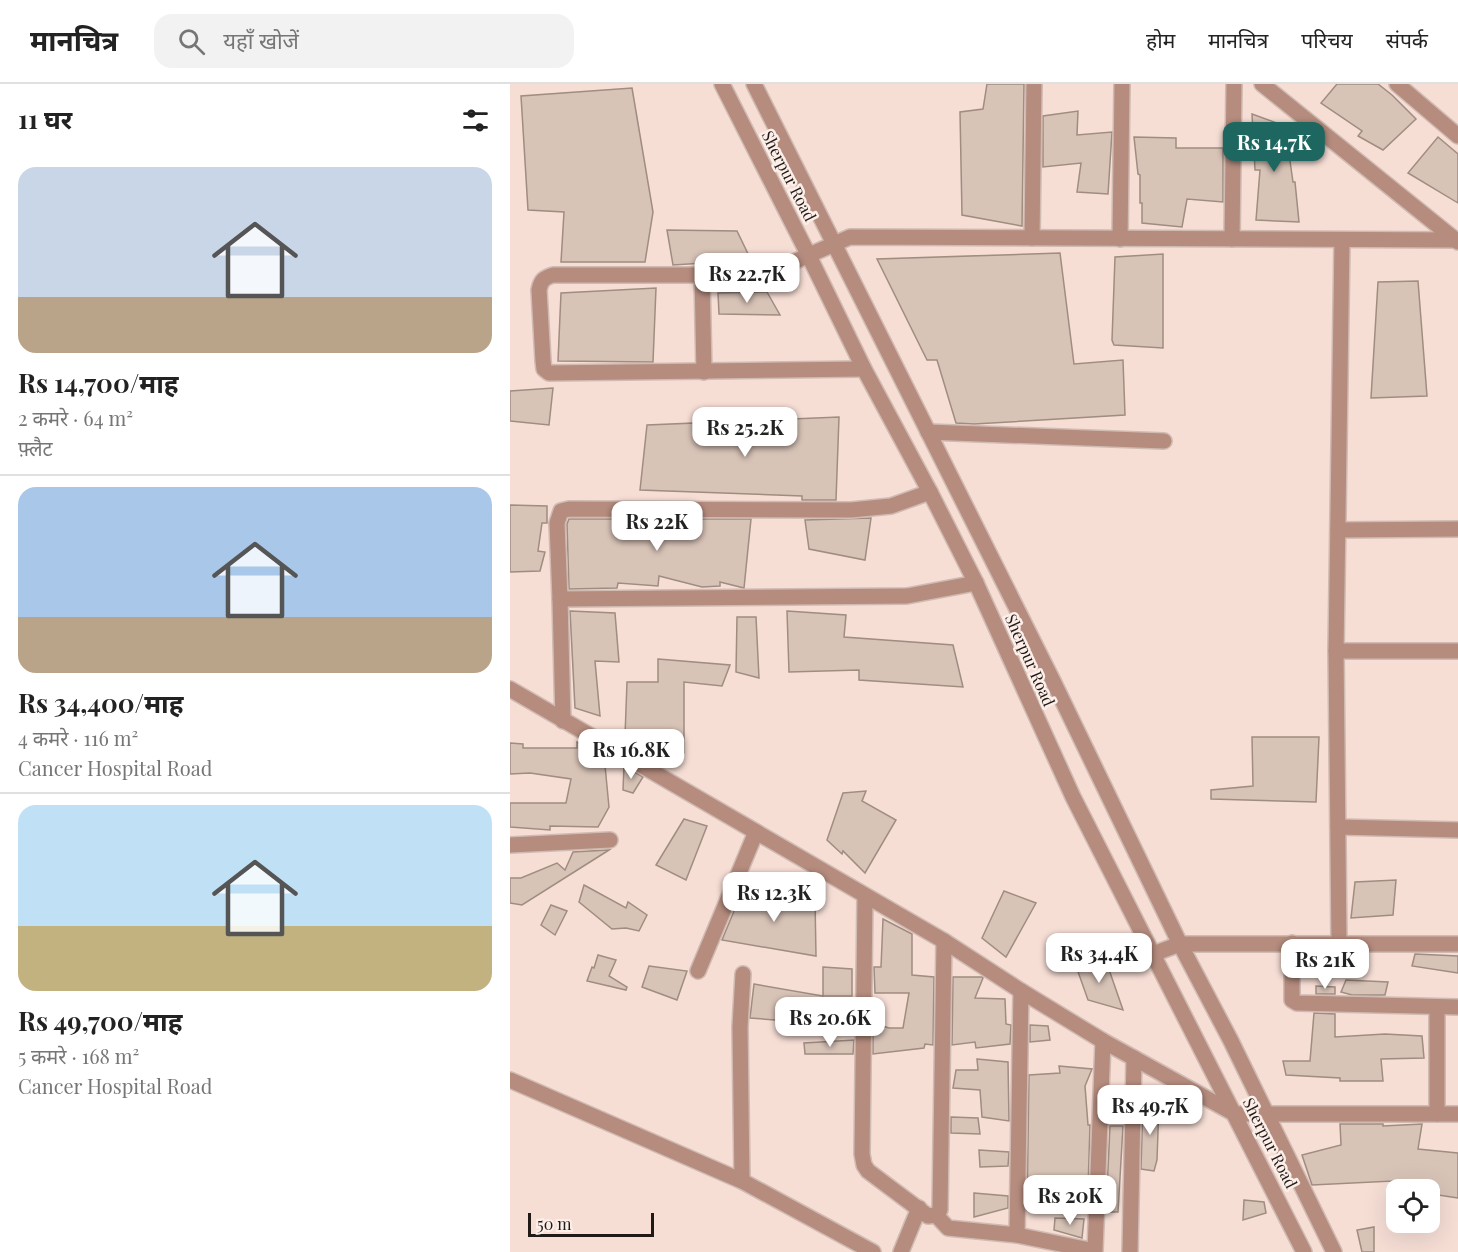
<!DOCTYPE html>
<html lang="hi">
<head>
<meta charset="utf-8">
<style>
  body { margin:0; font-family:"Playfair Display","Noto Sans Devanagari",serif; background:#f2f2f2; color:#222; height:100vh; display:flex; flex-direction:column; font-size:22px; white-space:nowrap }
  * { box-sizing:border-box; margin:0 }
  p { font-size:20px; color:#767676 }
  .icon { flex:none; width:33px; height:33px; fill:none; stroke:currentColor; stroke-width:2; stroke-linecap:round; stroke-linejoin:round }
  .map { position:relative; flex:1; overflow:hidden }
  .drawer { display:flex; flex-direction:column; background:#fff; width:510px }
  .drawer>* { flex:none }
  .buttons { position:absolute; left:876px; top:1095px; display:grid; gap:12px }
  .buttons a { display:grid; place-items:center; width:54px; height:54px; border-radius:12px; background:#fff; box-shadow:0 6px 24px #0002; font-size:30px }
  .scale { position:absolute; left:18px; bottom:15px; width:126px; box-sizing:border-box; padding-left:6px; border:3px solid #211916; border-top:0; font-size:16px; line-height:21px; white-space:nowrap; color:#211916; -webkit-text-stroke:4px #fceee8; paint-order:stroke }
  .price { position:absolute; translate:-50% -51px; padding:0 14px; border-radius:12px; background:#fff; color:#222; font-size:20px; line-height:39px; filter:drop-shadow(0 2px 3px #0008) }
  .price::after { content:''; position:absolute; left:50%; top:36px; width:18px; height:14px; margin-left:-9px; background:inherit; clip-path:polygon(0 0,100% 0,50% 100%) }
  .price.active { background:#1d6760; color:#fff }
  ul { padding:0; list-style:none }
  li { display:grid; align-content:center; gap:12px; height:318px; padding:0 18px }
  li+li { border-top:2px solid #e0e0e0 }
  li span { display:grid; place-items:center; height:186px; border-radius:18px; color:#555 }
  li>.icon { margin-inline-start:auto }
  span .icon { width:108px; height:108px; fill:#fffc; stroke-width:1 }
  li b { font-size:26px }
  h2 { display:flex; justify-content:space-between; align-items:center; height:72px; padding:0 18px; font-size:26px }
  header { display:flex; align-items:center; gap:36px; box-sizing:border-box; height:84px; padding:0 30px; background:#fff; border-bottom:2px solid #e0e0e0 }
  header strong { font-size:28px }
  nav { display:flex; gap:33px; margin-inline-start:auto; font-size:21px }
  .search { width:420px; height:54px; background:#f2f2f2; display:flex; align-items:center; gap:15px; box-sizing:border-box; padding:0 21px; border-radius:18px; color:#767676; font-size:22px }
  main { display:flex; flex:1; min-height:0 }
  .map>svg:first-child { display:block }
  .building { fill:#d8c3b7; stroke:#a08c81; stroke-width:1.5 }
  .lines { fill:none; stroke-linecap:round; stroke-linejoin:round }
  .minor-casing { stroke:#d0bbb3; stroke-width:18 }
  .minor { stroke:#b58c7e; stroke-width:15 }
  .labels { text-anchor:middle; stroke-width:5; stroke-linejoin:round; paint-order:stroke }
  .street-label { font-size:16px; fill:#211916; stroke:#fceee8 }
</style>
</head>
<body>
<header>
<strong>मानचित्र</strong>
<div class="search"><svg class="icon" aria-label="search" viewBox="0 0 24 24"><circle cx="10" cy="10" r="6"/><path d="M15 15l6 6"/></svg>यहाँ खोजें</div>
<nav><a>होम</a><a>मानचित्र</a><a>परिचय</a><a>संपर्क</a></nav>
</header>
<main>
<section class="drawer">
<h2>11 घर<svg class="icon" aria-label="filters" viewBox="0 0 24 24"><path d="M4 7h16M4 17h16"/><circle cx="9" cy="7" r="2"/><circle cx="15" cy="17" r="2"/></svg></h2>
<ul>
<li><span style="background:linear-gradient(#c9d6e8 70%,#b9a48a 0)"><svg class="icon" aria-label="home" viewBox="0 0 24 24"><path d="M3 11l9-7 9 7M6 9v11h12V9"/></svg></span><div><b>Rs 14,700/माह</b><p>2 कमरे · 64 m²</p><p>फ़्लैट</p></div></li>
<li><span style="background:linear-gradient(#a9c7e8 70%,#b9a48a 0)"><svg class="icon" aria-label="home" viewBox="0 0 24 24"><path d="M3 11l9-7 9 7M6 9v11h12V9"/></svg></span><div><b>Rs 34,400/माह</b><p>4 कमरे · 116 m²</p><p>Cancer Hospital Road</p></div></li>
<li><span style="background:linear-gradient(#bfe0f5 65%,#c2b280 0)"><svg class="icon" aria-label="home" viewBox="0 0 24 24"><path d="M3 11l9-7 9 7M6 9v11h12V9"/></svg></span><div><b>Rs 49,700/माह</b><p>5 कमरे · 168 m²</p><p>Cancer Hospital Road</p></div></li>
</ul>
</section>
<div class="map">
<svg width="948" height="1168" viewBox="0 0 948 1168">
  <rect width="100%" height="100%" fill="#f6ded5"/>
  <g class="building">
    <path d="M477,0h37l-2,142 -60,-11 -2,-103 23,-3z"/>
    <path d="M827,0h41l14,11 24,24 -33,31 -25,-14 4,-5 -41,-28z"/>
    <path d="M122,4l21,124 -8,50h-84l3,-50 -36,-2 -7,-114z"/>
    <path d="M568,27l-1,24 35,-3 -4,62 -31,-2 4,-29 -38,4v-51z"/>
    <path d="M742,30l33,12 8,56h2l4,40 -43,-2 4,-50h-5z"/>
    <path d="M624,53l42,1v10h47v54l-36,-3 -5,28 -40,-4v-20h-2v-28l-2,-1z"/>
    <path d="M928,53l20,17v49l-50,-30z"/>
    <path d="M157,146l70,1 14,29 -78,5z"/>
    <path d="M550,169l14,111 49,-4 2,55 -151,9 -18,-1 -19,-63h-10l-50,-101z"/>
    <path d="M653,170v94l-49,-3 -2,-5 3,-83z"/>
    <path d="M908,197l9,115 -56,2 7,-116z"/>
    <path d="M146,204l-3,74 -95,-1 3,-68z"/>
    <path d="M257,208l13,23 -61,-1 -1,-21z"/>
    <path d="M43,304l-4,37 -39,-4v-30z"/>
    <path d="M329,333l-3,83h-34v-4l-162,-6 7,-65z"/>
    <path d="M0,421l37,1v17h-5l-4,28 7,1 -5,19 -30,1z"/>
    <path d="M361,434l-6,42 -56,-11 -4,-29z"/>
    <path d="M59,435h182l-7,69 -24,-6v4l-18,1 -43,-11 -1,10 -40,-3 -1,5 -48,1 -2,-65z"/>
    <path d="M60,527l45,2 4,49 -24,-1 5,55 -25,-8z"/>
    <path d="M277,527l59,4 -2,22 109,8 10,42 -104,-7v-10l-70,2z"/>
    <path d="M227,533h19l3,61 -23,-6z"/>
    <path d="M148,575l72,6 -8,21 -38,-4v71l-26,-2v-3l-33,-12 2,-54h31z"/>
    <path d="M742,653h67l-3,65 -105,-3v-9l42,-4z"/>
    <path d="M67,658l27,13 5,52 -11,20 -48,-1v4l-40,-3v-24h56l5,-24 -41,-6 -20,1v-31l13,1v4h54z"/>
    <path d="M114,682l19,11 -10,16 -10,-3z"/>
    <path d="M356,707l-4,10 34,19 -31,53 -22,-22 -1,3 -15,-14 16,-47z"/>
    <path d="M174,735l23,7 -21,54 -30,-15z"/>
    <path d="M99,766l-87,55 -12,-2v-25h11l36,-15 8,7 8,-18z"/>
    <path d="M886,796l-3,35 -42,3 4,-36z"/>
    <path d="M74,801l42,23 2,-6 19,13 -8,16 -13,-3 -14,1 -33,-27z"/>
    <path d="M494,807l32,12 -30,54 -24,-19z"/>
    <path d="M232,808l73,8 1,56 -94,-16z"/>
    <path d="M41,821l16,6 -12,24 -14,-10z"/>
    <path d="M373,835l29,15v41l22,2 -1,68 -8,-1 -1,4 -51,6v-18l3,-12 13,4h14l6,-35h-34l-1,-26h7z"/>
    <path d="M905,870l43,2v17l-46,-7z"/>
    <path d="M88,871l18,5 -7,16 18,11 -1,3 -39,-9 5,-14 2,1z"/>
    <path d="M595,874l18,52 -35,-10 -12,-34z"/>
    <path d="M139,882l38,5 -10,29 -35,-13z"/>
    <path d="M313,883l29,2v27h-29z"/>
    <path d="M443,893h29l1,1 -8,20 30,1 1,25 5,1 -1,19 -34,4 -1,-6 -23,3z"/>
    <path d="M836,896l42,2 -3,13h-33l-11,-3z"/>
    <path d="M244,900l69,12 -10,27 -63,-5z"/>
    <path d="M806,902l19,1v7h-19z"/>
    <path d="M804,929l21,1v23l50,-3 37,2 2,22 -43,1 2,22h-43v-3l-54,-3 -3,-14h27z"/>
    <path d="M520,941l18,1 2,14 -20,2z"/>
    <path d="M344,956l-1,14h-48l-1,-11z"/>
    <path d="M467,975l31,3 1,59 -27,-4 -2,-27 -27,-2 3,-18h22z"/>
    <path d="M549,982l33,3 -7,17 3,39h2l-2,63 -41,-3 5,27 -25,-2 2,-135 31,-2z"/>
    <path d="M633,1018l16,1 -2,57 -3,11 -13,-2z"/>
    <path d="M441,1033l27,1 2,16 -29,-1z"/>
    <path d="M830,1040h43v2l39,-2 -4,25 40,4v45l-27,-4 1,-4h-40l1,-9 -81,4 -10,-30 39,-10z"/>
    <path d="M600,1042h13l-5,86h-12z"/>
    <path d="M469,1066l30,2 -1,14 -28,1z"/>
    <path d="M464,1109l34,3v12l-34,9z"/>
    <path d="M734,1116l20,2 2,11 -23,7z"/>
    <path d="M545,1134l29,1 -2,19 -28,-8z"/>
    <path d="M864,1143v25h-12l-5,-22z"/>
  </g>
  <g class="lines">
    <g class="minor-casing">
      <g id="minor">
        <path d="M212,0l87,172 55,113 66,123 46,91 97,214 231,455"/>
        <path d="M244,0l300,599 126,261 51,97 103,211"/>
        <path d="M752,0l196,158"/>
        <path d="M887,0l61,52"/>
        <path d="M522,154l2,-154"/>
        <path d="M610,155l2,-155"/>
        <path d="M722,155l2,-155"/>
        <path d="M192,191l2,97"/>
        <path d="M354,285l-315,4 -5,-4 -1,-8 -4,-71c2,-10 5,-12 14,-15h149l56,-4 31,-7 61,-27 606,3"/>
        <path d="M418,348l236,9"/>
        <path d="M420,408l-39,14 -40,4 -282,-1 -8,2 -4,12 3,76 347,-3 69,-13"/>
        <path d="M828,446l120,-1"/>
        <path d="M50,515l3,122"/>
        <path d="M826,567h122"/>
        <path d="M0,605l434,252 77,50 82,50 132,73h223"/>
        <path d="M828,743l120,3"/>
        <path d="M0,761l100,-5"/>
        <path d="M355,812l-3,258 2,11 4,6 60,45 8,-1 4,-5 4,-269"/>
        <path d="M782,859v57l5,3 161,4"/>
        <path d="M829,859l-3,-292 6,-411"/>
        <path d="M643,870l27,-10h278"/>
        <path d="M188,887l58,-139"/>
        <path d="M927,923v107"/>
        <path d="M0,996l232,101 131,71"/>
        <path d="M232,1097l-2,-154 3,-53"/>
        <path d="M426,1131l12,13 69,7 78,16 8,-210"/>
        <path d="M507,1151l4,-244"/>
        <path d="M391,1168l18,-44"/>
        <path d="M620,1168l4,-194"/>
      </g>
    </g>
    <use href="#minor" class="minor"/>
  </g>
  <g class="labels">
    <g class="street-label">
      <text transform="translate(279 92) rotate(63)" y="6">Sherpur Road</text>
      <text transform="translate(520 576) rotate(66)" y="6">Sherpur Road</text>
      <text transform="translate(760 1059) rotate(63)" y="6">Sherpur Road</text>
    </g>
  </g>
</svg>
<div class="buttons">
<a><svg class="icon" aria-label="locate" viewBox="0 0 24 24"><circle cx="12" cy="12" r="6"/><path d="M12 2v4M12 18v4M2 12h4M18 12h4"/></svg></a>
</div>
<div class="scale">50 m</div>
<b class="price active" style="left:764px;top:89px">Rs 14.7K</b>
<b class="price" style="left:237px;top:220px">Rs 22.7K</b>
<b class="price" style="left:235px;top:374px">Rs 25.2K</b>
<b class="price" style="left:147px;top:468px">Rs 22K</b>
<b class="price" style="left:121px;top:696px">Rs 16.8K</b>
<b class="price" style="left:264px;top:839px">Rs 12.3K</b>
<b class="price" style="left:589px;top:900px">Rs 34.4K</b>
<b class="price" style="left:815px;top:906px">Rs 21K</b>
<b class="price" style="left:320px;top:964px">Rs 20.6K</b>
<b class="price" style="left:640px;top:1052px">Rs 49.7K</b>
<b class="price" style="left:560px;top:1142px">Rs 20K</b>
</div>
</main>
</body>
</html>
